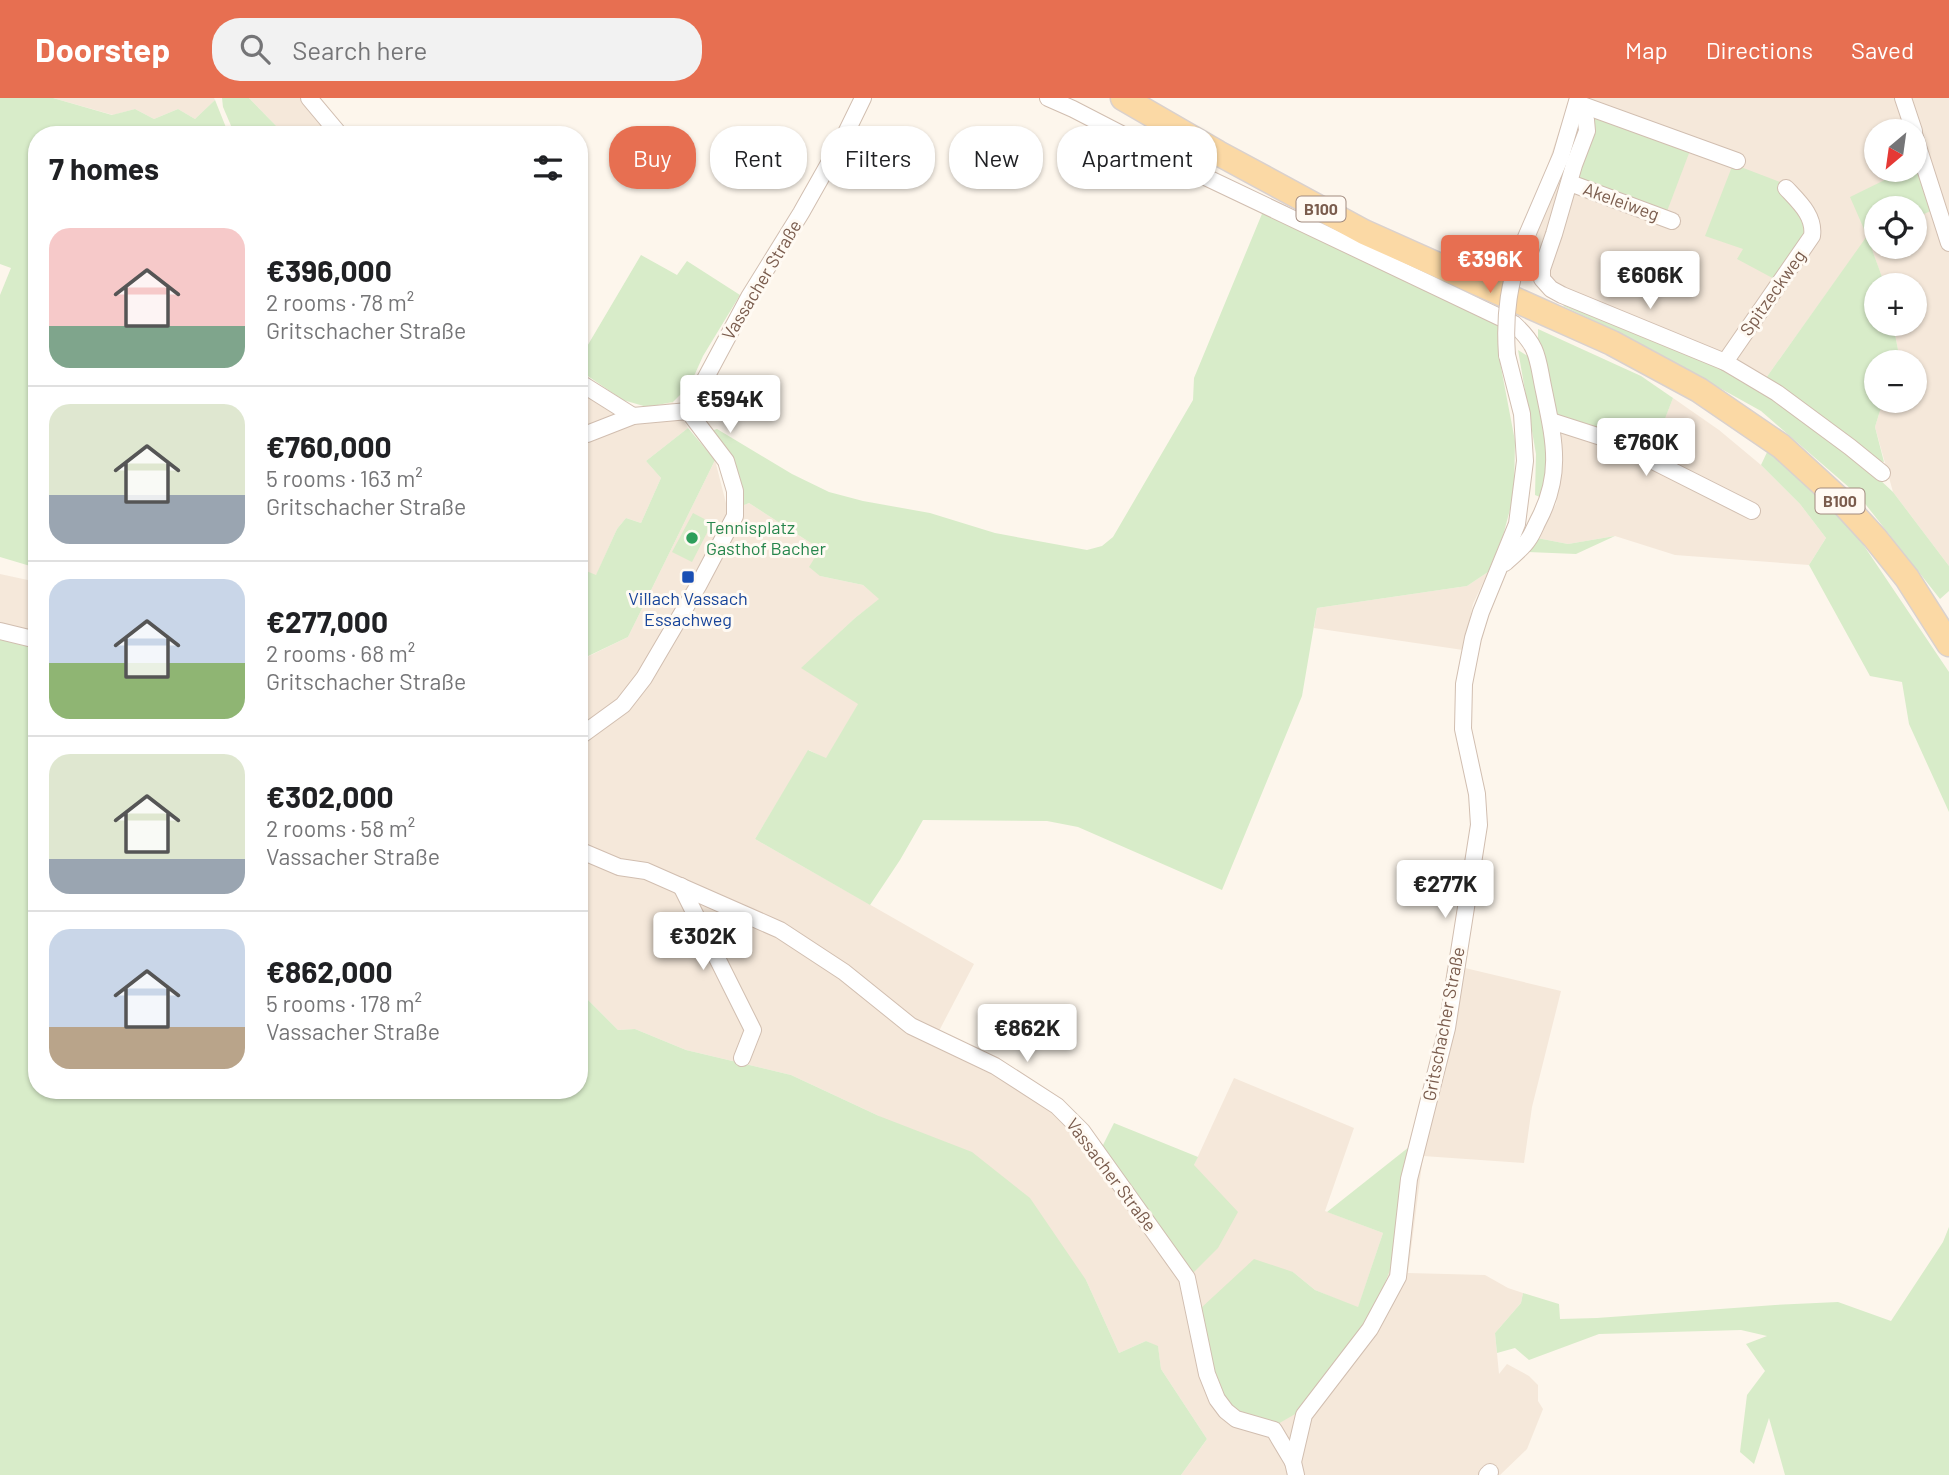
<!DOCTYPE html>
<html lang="en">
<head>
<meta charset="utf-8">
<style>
  body { margin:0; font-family:Barlow,sans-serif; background:#f2f2f2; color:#202124; height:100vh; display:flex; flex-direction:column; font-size:26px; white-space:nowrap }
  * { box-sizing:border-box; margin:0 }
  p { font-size:23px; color:#757577 }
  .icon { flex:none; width:38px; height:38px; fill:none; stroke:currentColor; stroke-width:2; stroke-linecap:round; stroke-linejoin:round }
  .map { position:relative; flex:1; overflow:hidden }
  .side { position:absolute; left:28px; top:28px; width:560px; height:973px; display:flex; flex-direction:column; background:#fff; border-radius:28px; box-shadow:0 2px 5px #0004 }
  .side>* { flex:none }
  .guide { position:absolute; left:609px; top:28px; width:665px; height:63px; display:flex; gap:14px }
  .needle { width:46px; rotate:209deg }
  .controls { position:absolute; left:1864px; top:21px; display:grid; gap:14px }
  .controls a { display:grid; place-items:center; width:63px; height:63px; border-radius:50%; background:#fff; box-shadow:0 2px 5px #0004; font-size:35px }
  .price { position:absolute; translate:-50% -60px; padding:0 16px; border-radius:7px; background:#fff; color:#222; font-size:23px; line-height:46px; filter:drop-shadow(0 2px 4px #0008) }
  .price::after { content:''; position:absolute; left:50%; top:42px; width:21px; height:16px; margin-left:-10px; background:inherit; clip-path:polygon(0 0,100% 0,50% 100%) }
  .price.current { background:#e76f51; color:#fff }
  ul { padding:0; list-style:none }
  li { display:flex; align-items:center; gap:21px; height:175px; padding:0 21px }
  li+li { border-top:2px solid #e0e0e0 }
  li span { display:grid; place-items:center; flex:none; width:196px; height:140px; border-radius:21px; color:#555 }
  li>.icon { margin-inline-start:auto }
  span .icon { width:84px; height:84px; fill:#fffc; stroke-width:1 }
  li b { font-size:30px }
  h2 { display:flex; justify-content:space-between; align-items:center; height:84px; padding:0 21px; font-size:30px }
  .tag { padding:0 24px; border-radius:28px; background:#fff; box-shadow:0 2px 5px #0004; font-size:24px; line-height:63px }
  .tag.current { background:#e76f51; color:#fff }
  header { display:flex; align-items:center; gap:42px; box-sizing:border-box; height:98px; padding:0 35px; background:#e76f51; color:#fff }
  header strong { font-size:33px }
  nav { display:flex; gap:38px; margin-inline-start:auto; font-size:24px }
  .search { width:490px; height:63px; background:#f2f2f2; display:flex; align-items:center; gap:18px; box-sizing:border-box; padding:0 24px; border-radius:28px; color:#757577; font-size:26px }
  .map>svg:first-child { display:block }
  .residential { fill:#f5e8da; fill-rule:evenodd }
  .green { fill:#d8ecc9 }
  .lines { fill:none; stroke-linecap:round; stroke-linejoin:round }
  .minor-casing { stroke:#d1beb0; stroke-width:18 }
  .primary-casing { stroke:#dad1cd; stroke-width:27 }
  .minor { stroke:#fff; stroke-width:16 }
  .primary { stroke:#fbd9a5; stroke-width:24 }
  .minor-bridge-casing { stroke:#d1beb0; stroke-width:18; stroke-linecap:butt }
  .minor-bridge { stroke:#fff; stroke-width:16 }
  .leisure-dot { fill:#2e9e5b; stroke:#fffaf3; stroke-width:2.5 }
  .transit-dot { fill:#1a4fb4; stroke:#fffaf3; stroke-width:2.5 }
  .labels { text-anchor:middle; stroke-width:6; stroke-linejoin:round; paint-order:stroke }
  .shield { fill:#fffaf3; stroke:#a28b7f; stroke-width:2 }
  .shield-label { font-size:16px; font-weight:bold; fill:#7a5c4d }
  .street-label { font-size:18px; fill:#7a5c4d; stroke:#fffaf3 }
  .leisure-label { font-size:18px; fill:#27864d; stroke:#fffaf3; text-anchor:start }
  .transit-label { font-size:18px; fill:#164399; stroke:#fffaf3 }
</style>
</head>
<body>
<header>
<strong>Doorstep</strong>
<div class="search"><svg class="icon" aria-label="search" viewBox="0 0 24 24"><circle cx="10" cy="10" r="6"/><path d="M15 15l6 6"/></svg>Search here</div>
<nav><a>Map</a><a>Directions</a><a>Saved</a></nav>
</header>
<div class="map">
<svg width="1949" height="1377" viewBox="0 0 1949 1377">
  <rect width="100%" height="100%" fill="#fdf6ec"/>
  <g class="residential">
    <path d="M53,0h161l1,2 -20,19 -17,-10 -24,10 -19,-10 -22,6z"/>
    <path d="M249,0h54l31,37h-49z"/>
    <path d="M1570,0h379v468l-56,-74 -18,-65 8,-26h31v-39h-18l3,-7 -6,-31h21v-39h-29l-18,-48 -101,141 -261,-110 40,-95zM1876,33h38v39h-38zM1876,110h38v39h-38z"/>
    <path d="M579,284l33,22 2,16 33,-13 26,-5 15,26 -42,33 15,17 -20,45 -15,-5 -9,11 -21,47 -17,-8v-42l9,-21 -9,-1z"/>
    <path d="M1673,300l46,32 42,35 39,39 26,34 -17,27 -134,-10 -60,-19 -47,8 -31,-6 19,-34 5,-29 -4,-42 5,-3 48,16 37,17z"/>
    <path d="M715,362l13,51 21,-8 71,46v27l43,9 17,14 -25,19 -53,50 57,35 -33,56 -17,-9 -54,89 219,125 -35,67 73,42 89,76 93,16 40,-87 120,50 -29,83 58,22 -25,75 -43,-18 -22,-18 -83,102 169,-75 11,-30 9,-46 4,-48 34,-141 10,-66h18l96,23 -29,116 -8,56 -101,-7 -15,117 77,2 23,13 15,5 -2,10 -26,30 4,41 8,-10 22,12 9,9v16l5,8 -16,40 -27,26h-319l26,-36 -46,-70 -3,-22 -12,-6 -27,12 -33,-73 -207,-164 -88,-41 -105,-25 -51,-21 -17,1 -32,-32 -7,-17v-37l8,-18 -8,-6v-262l4,1 45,-22z"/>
    <path d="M1488,474l-15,32 -10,46 -149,-22 3,-20 150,-22z"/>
    <path d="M0,476l37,8v54l-37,-9z"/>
  </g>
  <g class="green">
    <path d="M0,0h53l59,17 23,-6 19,10 24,-10 17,10 20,-19 14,35h-192v433l-37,-11v-262l11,-27 -11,-4z"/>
    <path d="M222,0h27l36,37h-50l-12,-28z"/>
    <path d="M1590,18l101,32 -25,66 -88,-34z"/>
    <path d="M1733,66l52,20 19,32 3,16 -29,49 -41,-22 6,-10 -38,-13z"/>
    <path d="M1918,66l15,46 -18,8 -1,-10h-38v25l-9,3 18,49h-9v39h17l6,31 -3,7h-20v39h7l-8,26 9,35 -11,-2 -107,-82 101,-142 -17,-39 55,-27h9l1,-5z"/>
    <path d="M1264,111l234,114 2,39 15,79 -1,53 -11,42 -15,36 -21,14 -150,22 -15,88 -80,194 -144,-63 -31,-6 -124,-1 -23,40 -30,45 -115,-66 53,-89 18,8 32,-54 -57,-36 54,-50 24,-19 -16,-14 -43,-9 -11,-9 11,-18 -71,-46 -5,2 -7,-36 -9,-16 -17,-22 6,-2 75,45 37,18 34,9 67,12 65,20 92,17 15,-4 11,-9 80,-137 1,-22z"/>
    <path d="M641,157l36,20 10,-14 53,34 -37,61 -13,29 -17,17 -26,5 -24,-7 -44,-30v-10z"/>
    <path d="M1567,204l156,64 127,86 43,40 56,74v25l-9,8 -81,-103 -98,-85 -133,-74 -65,-31z"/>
    <path d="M1538,231l103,47 32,22 -21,54 -97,-36 -17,-77z"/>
    <path d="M1518,252l13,8 17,103 -8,36 -5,-2 1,-41z"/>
    <path d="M688,330l27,32 -87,177 -46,22 -3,-1v-90l17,7 21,-46 9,-11 15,5 20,-45 -15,-17z"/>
    <path d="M1769,350l83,80 97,144v140l-40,-88 -7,-42 -32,-6 -61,-111 17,-27 -26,-34 -39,-39z"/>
    <path d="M693,415l19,10 -20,39 -20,-10z"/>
    <path d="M1615,438l-39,18 -48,-2 9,-14 31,6z"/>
    <path d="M0,536l37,8v448h542v-109l7,17 32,32 17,-1 51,21 105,25 88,41 93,36 58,46 56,82 33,73 27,-12 12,5 3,23 46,70 -26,36h-1181z"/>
    <path d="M1114,1025l84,34 -4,8 44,47 -20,36 -24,24h-8l-85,-123z"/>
    <path d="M1409,1049l-10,76 -9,47 -11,29 -12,22 -63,88 -28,16 -41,-13 -25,-38 -9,-66 53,-49 39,13 22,18 43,17 25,-74 -56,-21z"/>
    <path d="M1949,1129v248h-164l-16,-57 -15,46 -14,-12 7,-57 18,-24 -19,-27 21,-8 -26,-6 -142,4 -70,26 -14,-12 -18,5 -2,-20 26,-30 2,-10 36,11 1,15 37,-1 178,-13 63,-3 53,19 52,-79z"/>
  </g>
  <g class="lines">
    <g class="minor-casing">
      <g id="minor">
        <path d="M309,0l31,37"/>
        <path d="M1048,0l25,11 124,64 317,151c26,24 23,35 30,67 10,49 19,83 -6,130 -3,6 -6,14 -10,19 -6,9 -16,16 -23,23"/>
        <path d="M1903,0l11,33"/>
        <path d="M1577,5l9,17 1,11 -13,34 -20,69 -12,35v10l9,10 11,6 163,67 52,31 73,54 32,26"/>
        <path d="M1577,5l160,58"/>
        <path d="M1914,36l35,109"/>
        <path d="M1570,85l102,38"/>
        <path d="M1524,144l37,-86 17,-58"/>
        <path d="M1725,264l87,-126c3,-20 -13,-34 -26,-48"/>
        <path d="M579,284l54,34"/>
        <path d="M1551,323l59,19 23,11 119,60"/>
        <path d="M579,337l8,-1 46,-18 55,-5"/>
        <path d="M0,533l37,9"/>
        <path d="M579,639l44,-32 21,-27 54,-92 37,-70v-25l-9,-30 -38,-50 61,-114 52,-84 44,-78 18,-37"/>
        <path d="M579,752l40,17 27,4 134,59 64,42 67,54 84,40 62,40 25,25 105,147 20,96 10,25 9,12 10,8 38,11 19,32"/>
        <path d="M681,788l72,144 -11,28"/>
        <path d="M1296,1377l-3,-13 11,-47 66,-86 28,-52 11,-98 38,-151 32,-203 -2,-31 -14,-65 1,-45 9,-46 8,-26 36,-88 8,-63 -3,-47 -15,-59"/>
        <path d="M1487,1377l3,-3"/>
      </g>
    </g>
    <g class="primary-casing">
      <path id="primary" d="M1123,0l95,55 146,79 248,111 87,47 82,56 60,55 34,37 32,40 42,66"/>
    </g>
    <use href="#minor" class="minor"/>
    <use href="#primary" class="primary"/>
    <g class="minor-bridge-casing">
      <path id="minor-bridge" d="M1507,257c-3,-42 2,-73 17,-113"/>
    </g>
    <use href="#minor-bridge" class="minor-bridge"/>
  </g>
  <circle class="leisure-dot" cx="692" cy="440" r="7"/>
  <rect class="transit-dot" x="681" y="472" width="14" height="14" rx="3.5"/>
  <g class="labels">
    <g class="shield">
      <rect x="1296.5" y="98.5" width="49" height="25" rx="5"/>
      <rect x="1815.5" y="390.5" width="49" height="25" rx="5"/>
    </g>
    <g class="shield-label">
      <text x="1321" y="117">B100</text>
      <text x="1840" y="409">B100</text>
    </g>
    <g class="street-label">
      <text transform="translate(1621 104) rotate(20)" y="6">Akeleiweg</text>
      <text transform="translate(762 182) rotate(-59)" y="6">Vassacher Straße</text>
      <text transform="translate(1773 195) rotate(-55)" y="6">Spitzeckweg</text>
      <text transform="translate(1444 926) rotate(-79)" y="6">Gritschacher Straße</text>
      <text transform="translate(1111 1077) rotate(53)" y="6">Vassacher Straße</text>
    </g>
    <g class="leisure-label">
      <text x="706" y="436">Tennisplatz<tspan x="706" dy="21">Gasthof Bacher</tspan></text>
    </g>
    <g class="transit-label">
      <text x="688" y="507">Villach Vassach<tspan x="688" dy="21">Essachweg</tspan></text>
    </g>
  </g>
</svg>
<div class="controls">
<a><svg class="needle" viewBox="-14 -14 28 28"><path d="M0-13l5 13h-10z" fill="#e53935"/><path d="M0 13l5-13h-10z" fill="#757577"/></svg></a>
<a><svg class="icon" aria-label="locate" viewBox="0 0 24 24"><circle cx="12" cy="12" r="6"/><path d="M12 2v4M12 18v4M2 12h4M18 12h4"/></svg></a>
<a>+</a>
<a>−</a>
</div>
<b class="price current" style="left:1490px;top:197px">€396K</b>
<b class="price" style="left:1650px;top:213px">€606K</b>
<b class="price" style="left:730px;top:337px">€594K</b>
<b class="price" style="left:1646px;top:380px">€760K</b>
<b class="price" style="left:1445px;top:822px">€277K</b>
<b class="price" style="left:703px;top:874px">€302K</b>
<b class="price" style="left:1027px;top:966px">€862K</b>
<div class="guide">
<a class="tag current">Buy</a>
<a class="tag">Rent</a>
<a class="tag">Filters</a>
<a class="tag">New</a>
<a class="tag">Apartment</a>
</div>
<section class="side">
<h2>7 homes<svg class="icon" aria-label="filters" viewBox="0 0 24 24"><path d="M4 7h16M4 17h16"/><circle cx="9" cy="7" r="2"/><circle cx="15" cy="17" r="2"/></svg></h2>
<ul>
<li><span style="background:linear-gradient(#f6c9c9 70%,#7fa58c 0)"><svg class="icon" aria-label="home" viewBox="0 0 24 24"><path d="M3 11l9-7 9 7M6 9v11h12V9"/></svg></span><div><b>€396,000</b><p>2 rooms · 78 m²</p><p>Gritschacher Straße</p></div></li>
<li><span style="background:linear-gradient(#dfe7d0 65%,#9aa5b1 0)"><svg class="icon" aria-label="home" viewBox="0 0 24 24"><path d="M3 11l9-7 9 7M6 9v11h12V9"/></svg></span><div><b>€760,000</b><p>5 rooms · 163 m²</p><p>Gritschacher Straße</p></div></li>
<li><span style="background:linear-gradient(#c9d6e8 60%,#8fb573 0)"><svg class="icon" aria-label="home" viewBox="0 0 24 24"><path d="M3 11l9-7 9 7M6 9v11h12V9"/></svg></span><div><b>€277,000</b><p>2 rooms · 68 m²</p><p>Gritschacher Straße</p></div></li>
<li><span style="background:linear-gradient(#dfe7d0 75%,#9aa5b1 0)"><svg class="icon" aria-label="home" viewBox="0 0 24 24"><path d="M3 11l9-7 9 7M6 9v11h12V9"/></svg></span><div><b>€302,000</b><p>2 rooms · 58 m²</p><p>Vassacher Straße</p></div></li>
<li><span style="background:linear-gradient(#c9d6e8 70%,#b9a48a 0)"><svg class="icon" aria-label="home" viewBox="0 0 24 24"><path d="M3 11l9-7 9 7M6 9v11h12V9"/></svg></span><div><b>€862,000</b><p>5 rooms · 178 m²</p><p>Vassacher Straße</p></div></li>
</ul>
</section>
</div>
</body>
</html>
